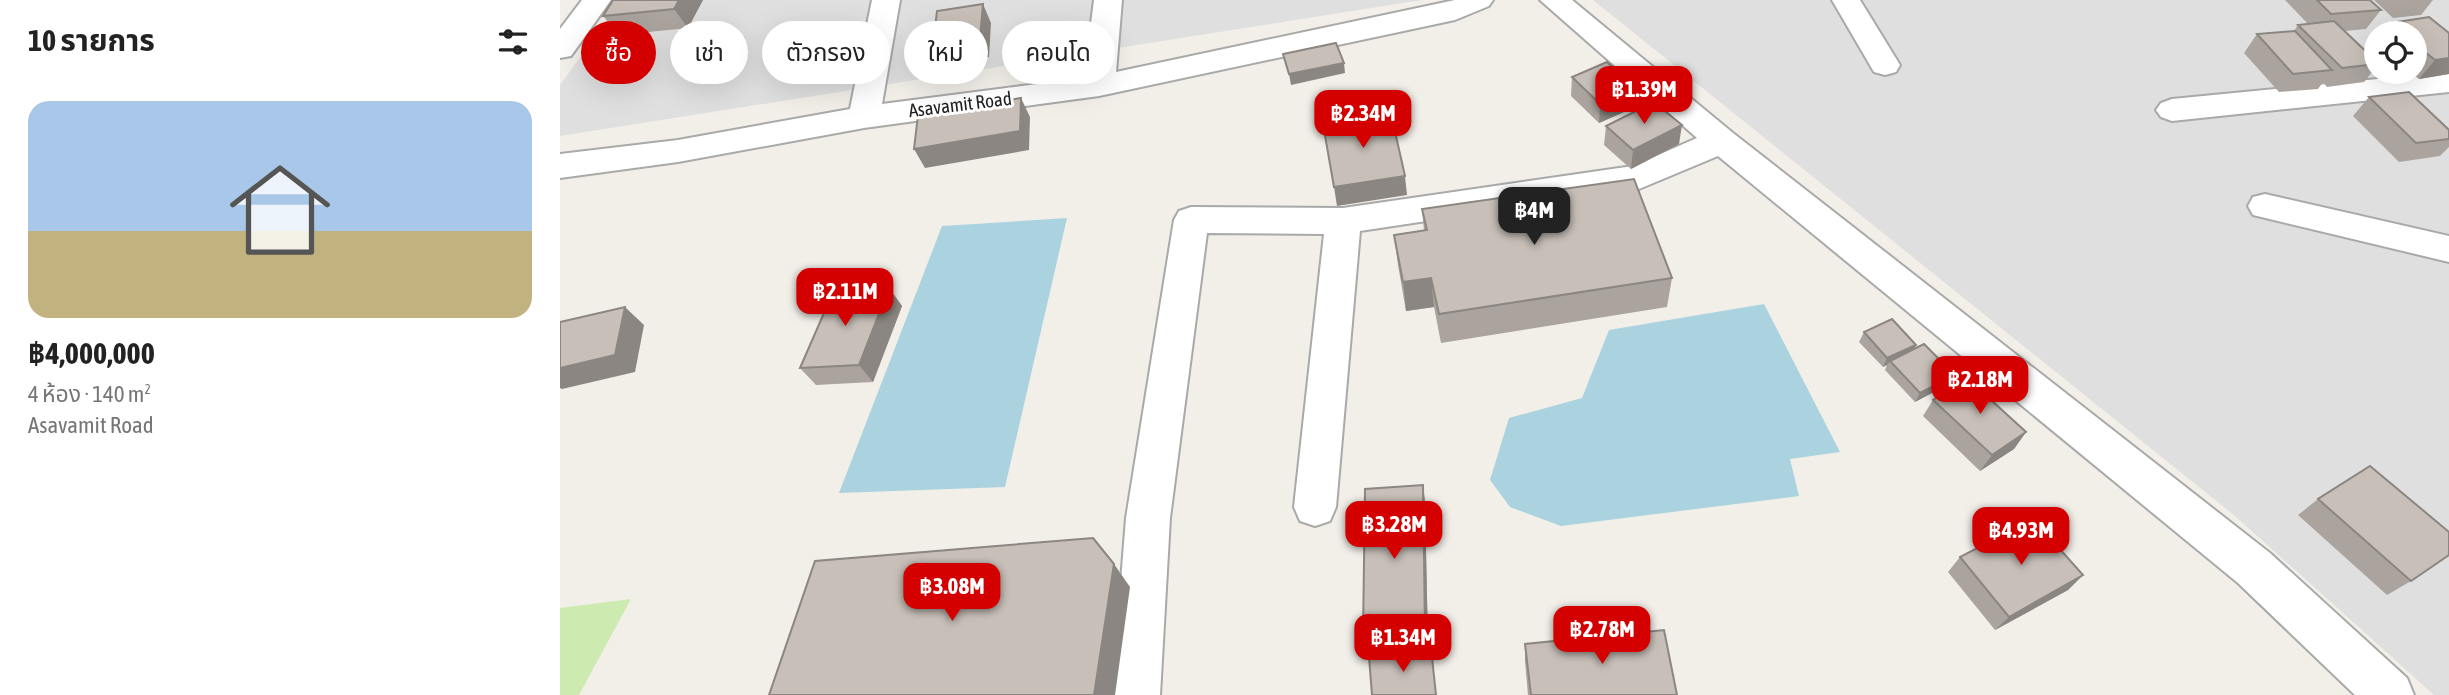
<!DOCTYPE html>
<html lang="th">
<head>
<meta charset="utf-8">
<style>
  body { margin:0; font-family:"Asap Condensed","Noto Sans Thai",sans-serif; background:#f2f2f2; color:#222; height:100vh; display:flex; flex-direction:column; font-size:26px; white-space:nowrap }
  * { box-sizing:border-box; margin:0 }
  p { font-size:23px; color:#767676 }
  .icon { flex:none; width:38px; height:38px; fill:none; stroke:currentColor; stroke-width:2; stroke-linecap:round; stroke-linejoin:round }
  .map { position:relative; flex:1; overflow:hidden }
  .side { display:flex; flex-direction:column; background:#fff; width:560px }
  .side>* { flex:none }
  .hud { position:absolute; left:21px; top:21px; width:665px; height:63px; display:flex; gap:14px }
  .fabs { position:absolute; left:1804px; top:21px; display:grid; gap:14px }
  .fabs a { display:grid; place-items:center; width:63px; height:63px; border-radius:50%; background:#fff; box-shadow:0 7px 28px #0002; font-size:35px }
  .price { position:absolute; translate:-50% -60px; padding:0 16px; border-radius:14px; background:#d40000; color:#fff; font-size:23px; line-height:46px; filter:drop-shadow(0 2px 4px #0008) }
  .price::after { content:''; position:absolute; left:50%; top:42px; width:21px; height:16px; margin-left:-10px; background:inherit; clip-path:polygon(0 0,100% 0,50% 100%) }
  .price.selected { background:#222; color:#fff }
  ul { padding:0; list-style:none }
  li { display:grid; align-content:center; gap:14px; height:371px; padding:0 28px }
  li span { display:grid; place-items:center; height:217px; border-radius:21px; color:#555 }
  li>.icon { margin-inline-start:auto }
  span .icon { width:126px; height:126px; fill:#fffc; stroke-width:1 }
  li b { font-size:30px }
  h2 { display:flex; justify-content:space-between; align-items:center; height:84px; padding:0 28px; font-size:30px }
  .tag { padding:0 24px; border-radius:32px; background:#fff; box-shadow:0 7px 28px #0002; font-size:24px; line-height:63px }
  .tag.selected { background:#d40000; color:#fff }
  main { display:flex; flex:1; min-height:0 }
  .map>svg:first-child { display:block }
  .residential { fill:#e0dfdf; fill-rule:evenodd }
  .grass { fill:#cdebb0 }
  .water { fill:#aad3df }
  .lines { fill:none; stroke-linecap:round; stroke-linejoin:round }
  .minor-casing { stroke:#a9a9a9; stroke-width:4 }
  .minor { fill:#fff; fill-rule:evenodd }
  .wall { fill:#aba49e }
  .shaded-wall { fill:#8b8681 }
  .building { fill:#c7bfb8; stroke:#8b8681; stroke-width:2 }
  .labels { text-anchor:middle; stroke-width:6; stroke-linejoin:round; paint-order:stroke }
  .street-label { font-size:19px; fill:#222; stroke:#fff }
</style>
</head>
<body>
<main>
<section class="side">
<h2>10 รายการ<svg class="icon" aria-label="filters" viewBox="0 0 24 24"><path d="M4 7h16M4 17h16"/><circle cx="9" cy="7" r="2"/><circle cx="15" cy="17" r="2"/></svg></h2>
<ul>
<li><span style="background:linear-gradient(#a9c7e8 60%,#c2b280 0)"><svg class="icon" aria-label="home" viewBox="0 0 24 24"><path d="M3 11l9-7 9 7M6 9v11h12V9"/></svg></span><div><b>฿4,000,000</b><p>4 ห้อง · 140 m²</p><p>Asavamit Road</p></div></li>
</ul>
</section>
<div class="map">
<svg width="1889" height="695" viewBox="0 0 1889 695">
  <rect width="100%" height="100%" fill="#f2efe9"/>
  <g class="residential">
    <path d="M62,0h800l-862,136v-51z"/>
    <path d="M1033,0h856v695h-15l-199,-179zM1816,33h39v39h-39z"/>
  </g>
  <path class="grass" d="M71,599l-52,96h-19v-87z"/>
  <g class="water">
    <path d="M507,218l-62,269 -166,6 103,-267z"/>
    <path d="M1204,304l76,148 -50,7 9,37 -238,30 -51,-19 -20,-27 19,-62 73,-20 27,-68z"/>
  </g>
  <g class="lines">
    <g class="minor-casing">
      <g id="minor">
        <path d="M22,0h29l-40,56 -11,2v-29z"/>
        <path d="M312,0h28l-18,104 202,-26 10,-78h28l-6,72 339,-72h38l-4,6 -34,14 -356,76 -235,32 -186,34 -118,16v-24l118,-14 172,-31z"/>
        <path d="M980,0h32l161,133 537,420 137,125 7,17h-59l-117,-112 -520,-427 -79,33 -279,42 -24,276 -6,14 -15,5 -15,-5 -6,-14 30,-273 -117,-1 -37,285 -10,177h-48l14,-177 48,-298 5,-9 12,-4 152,1 290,-42 64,-28z"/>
        <path d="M1272,0h28l40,65 -4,7 -11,3 -11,-3z"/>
        <path d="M1889,72v20l-277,29 -11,-4 -5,-7 5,-7 11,-4z"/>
        <path d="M1705,194l184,42v26l-196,-47 -5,-9 5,-9z"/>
      </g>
    </g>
    <use href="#minor" class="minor"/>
  </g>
  <g class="wall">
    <path d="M143,0l-15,28 -69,7 -16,-19z"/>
    <path d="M1725,0h85l11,10 -15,19 -21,2 31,30v6l-12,15 -37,5 -4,-5 -5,7 -39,3 -35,-39 13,-19 37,-3 4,-6 10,-1z"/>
    <path d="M1814,0h59l-12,15 -28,3z"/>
    <path d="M1831,23l58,10v41l-30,5 -9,-7h5v-39h-32z"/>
    <path d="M1012,77l61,31 -34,15 -28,-27z"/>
    <path d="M1809,97l80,33v17l-9,9 -41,6 -46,-46z"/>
    <path d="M1046,126l73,18 -48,25 -27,-24z"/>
    <path d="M862,209l250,69 -5,29 -226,36 -7,-36 -28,4 -8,-46 -4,-30 30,-4z"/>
    <path d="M329,288l13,18 -29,76 -57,3 -16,-17z"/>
    <path d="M1304,332l52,13 -1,3 40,27 -6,9 -34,18 -30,-32 2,-5 -4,2 -24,-25z"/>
    <path d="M1373,400l93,32 -12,17 -34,22 -57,-55z"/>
    <path d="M1758,499l93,82 -24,14 -89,-80z"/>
    <path d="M865,501l3,143 -62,4 -3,-13z"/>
    <path d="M1400,557l123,18 -15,15 -73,40 -47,-58z"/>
    <path d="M965,644l152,51h-149l-3,-34z"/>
  </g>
  <g class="shaded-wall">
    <path d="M119,0h24l-15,28 -14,-19z"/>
    <path d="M423,4l8,19 -2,34 -46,7 -10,-19z"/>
    <path d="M1889,58v16l-30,5 16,-19z"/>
    <path d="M784,63l1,10 -54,12 -2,-11z"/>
    <path d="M1075,89l-2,19 -34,15 1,-19z"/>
    <path d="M461,98l9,19 -1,33 -104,18 -11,-19z"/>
    <path d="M1122,125l-3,19 -48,25 2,-19z"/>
    <path d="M845,176l2,19 -70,11 -3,-19z"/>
    <path d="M871,278l3,29 -28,4 -3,-29z"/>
    <path d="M329,288l13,18 -29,76 -14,-17z"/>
    <path d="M65,307l19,18 -9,47 -73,17 -2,-1v-20z"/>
    <path d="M1356,345l-4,9 -22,7 -3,4 -4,2 4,-9z"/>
    <path d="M1395,375l-6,9 -34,18 5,-9z"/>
    <path d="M1466,432l-12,17 -34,22 12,-16z"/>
    <path d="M863,485l2,16 3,143 -3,-13z"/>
    <path d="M554,564l16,23 -15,108h-21z"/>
    <path d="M1523,575l-15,15 -73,40 14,-13z"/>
  </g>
  <g class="building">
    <path d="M53,0h66l-5,9 -71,7z"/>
    <path d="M1757,0h53l11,10 -50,4z"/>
    <path d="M423,4l-3,34 -47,7 4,-34z"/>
    <path d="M1869,17l20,16v25l-14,2 -20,-16v-11h-12l-12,-10z"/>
    <path d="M1774,21l42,40v3l-34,4 -44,-43z"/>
    <path d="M1735,31l37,39 -39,4 -36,-40z"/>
    <path d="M776,43l8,20 -55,11 -6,-20z"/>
    <path d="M1047,62l28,27 -35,15 -28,-27z"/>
    <path d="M1849,92l40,38v9l-33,4 -47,-46z"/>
    <path d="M461,98l-1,33 -106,18 4,-34z"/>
    <path d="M1094,102l28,23 -49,25 -27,-24z"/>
    <path d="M831,114l14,62 -71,11 -11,-63z"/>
    <path d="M1074,179l38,99 -233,36 -8,-36 -28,4 -9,-47 33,-5 -5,-21z"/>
    <path d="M329,288l-30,77 -59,3 34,-78z"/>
    <path d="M65,307l-10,48 -55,13v-46z"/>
    <path d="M1332,319l24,26 -29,13 -23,-26z"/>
    <path d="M1364,344l31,31 -35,18 -30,-32z"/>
    <path d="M1407,378l59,54 -34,23 -59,-55z"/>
    <path d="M1810,466l79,66v23l-38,26 -93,-82z"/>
    <path d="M863,485l2,146 -62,4 2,-146z"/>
    <path d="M1473,519l50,56 -74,42 -49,-60z"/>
    <path d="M533,538l21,26 -20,131h-325l46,-134z"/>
    <path d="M1104,630l13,65h-146l-6,-51z"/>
    <path d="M871,648l5,47h-64l-3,-38z"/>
  </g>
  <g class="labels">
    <g class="street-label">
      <text transform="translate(400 104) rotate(-7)" y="7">Asavamit Road</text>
    </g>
  </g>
</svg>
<div class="fabs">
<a><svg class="icon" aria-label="locate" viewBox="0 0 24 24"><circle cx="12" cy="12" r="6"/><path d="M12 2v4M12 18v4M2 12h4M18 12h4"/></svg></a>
</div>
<b class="price" style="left:1084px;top:126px">฿1.39M</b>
<b class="price" style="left:803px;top:150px">฿2.34M</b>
<b class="price selected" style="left:974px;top:247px">฿4M</b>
<b class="price" style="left:285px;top:328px">฿2.11M</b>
<b class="price" style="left:1420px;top:416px">฿2.18M</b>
<b class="price" style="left:834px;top:561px">฿3.28M</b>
<b class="price" style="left:1461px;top:567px">฿4.93M</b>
<b class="price" style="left:392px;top:623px">฿3.08M</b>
<b class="price" style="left:1042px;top:666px">฿2.78M</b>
<b class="price" style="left:843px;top:674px">฿1.34M</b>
<div class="hud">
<a class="tag selected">ซื้อ</a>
<a class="tag">เช่า</a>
<a class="tag">ตัวกรอง</a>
<a class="tag">ใหม่</a>
<a class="tag">คอนโด</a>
</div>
</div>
</main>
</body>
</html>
